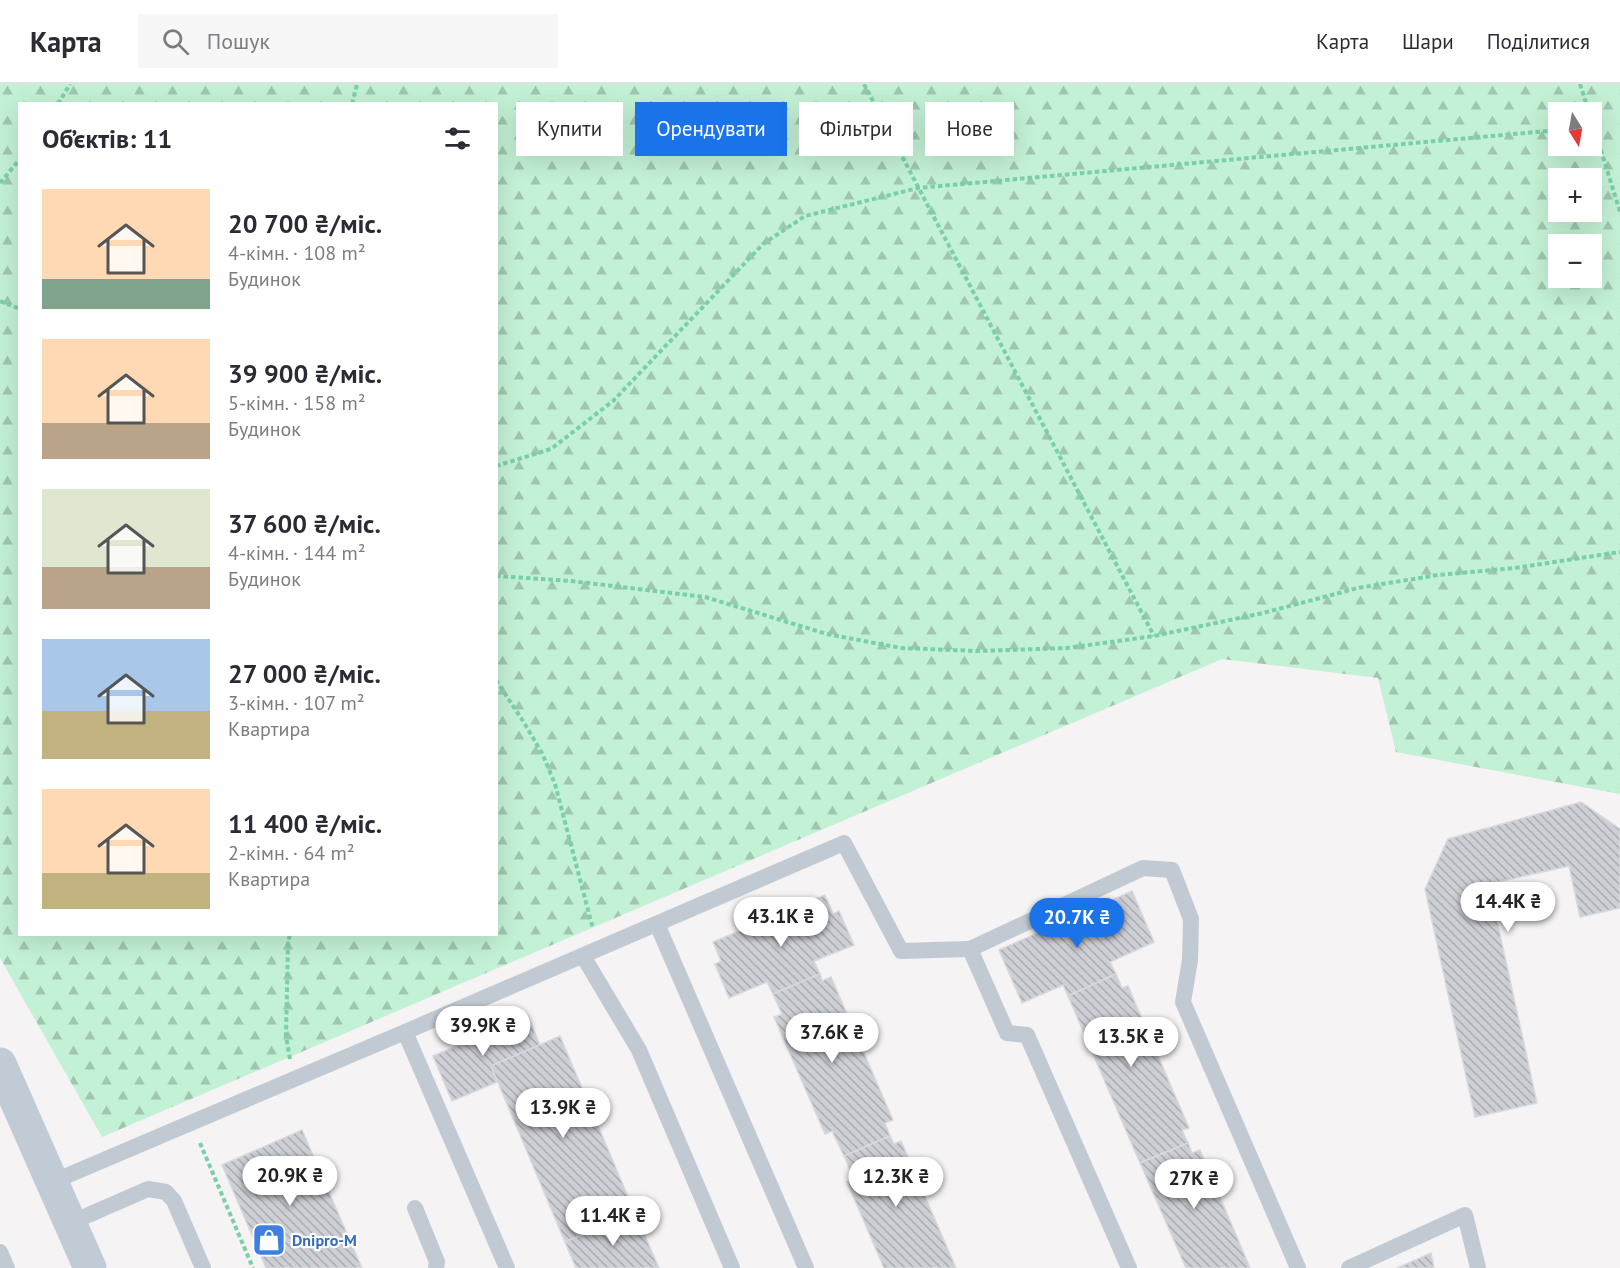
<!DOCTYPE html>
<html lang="uk">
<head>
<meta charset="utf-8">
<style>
  body { margin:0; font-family:"PT Sans",sans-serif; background:#f7f7f7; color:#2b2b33; height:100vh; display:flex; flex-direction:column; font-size:22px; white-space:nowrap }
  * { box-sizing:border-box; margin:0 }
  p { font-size:20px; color:#7c7c81 }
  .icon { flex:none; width:33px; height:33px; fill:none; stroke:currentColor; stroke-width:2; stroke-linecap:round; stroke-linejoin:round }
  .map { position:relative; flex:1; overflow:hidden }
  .details { position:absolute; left:18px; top:18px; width:480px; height:834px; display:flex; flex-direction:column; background:#fff; border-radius:0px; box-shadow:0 6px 24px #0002 }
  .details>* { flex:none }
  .hud { position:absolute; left:516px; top:18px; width:570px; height:54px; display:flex; gap:12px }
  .needle { width:39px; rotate:169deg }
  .buttons { position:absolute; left:1548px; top:18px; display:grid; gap:12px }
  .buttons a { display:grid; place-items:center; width:54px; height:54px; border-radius:0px; background:#fff; box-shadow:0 6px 24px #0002; font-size:30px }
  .price { position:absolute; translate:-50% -51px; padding:0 14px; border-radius:21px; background:#fff; color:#222; font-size:20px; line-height:39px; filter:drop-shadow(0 2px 3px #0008) }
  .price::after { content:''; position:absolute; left:50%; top:36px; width:18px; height:14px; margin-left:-9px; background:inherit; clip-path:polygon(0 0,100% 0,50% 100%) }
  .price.on { background:#1a73e8; color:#fff }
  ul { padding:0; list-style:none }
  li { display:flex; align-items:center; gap:18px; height:150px; padding:0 24px }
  li span { display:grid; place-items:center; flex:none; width:168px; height:120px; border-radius:0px; color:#555 }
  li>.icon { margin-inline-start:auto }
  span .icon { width:72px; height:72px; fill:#fffc; stroke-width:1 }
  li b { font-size:26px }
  h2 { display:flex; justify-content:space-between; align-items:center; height:72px; padding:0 24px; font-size:26px }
  .chip { padding:0 21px; border-radius:0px; background:#fff; box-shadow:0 6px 24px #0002; font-size:21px; line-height:54px }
  .chip.on { background:#1a73e8; color:#fff }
  header { display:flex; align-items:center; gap:36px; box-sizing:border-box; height:84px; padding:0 30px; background:#fff; border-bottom:2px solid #e1e1e2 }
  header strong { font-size:28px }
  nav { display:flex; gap:33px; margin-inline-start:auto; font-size:21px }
  .search { width:420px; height:54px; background:#f7f7f7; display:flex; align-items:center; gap:15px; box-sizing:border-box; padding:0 21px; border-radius:0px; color:#7c7c81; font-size:22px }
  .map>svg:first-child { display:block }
  .forest { fill:url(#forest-firs); fill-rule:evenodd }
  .building { fill:url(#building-back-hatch); stroke:#d7d9de; stroke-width:1.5 }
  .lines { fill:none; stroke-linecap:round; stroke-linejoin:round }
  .path { stroke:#7ad0a6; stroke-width:4; stroke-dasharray:4.5 3; stroke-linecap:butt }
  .lane { stroke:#c1cad2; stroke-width:16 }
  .secondary { stroke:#c1cbd6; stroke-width:33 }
  .labels { text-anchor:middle; stroke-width:4.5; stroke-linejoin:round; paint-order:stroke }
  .shop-label { font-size:16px; font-weight:bold; fill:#366cbe; stroke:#fff; text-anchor:start }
</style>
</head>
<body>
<header>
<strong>Карта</strong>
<div class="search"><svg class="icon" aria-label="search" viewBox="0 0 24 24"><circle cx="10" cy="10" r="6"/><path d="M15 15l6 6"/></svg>Пошук</div>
<nav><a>Карта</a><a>Шари</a><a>Поділитися</a></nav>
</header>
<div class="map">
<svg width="1620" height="1184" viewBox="0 0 1620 1184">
  <defs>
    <pattern id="forest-firs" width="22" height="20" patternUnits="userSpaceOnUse" patternTransform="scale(1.5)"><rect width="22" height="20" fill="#c3f1d5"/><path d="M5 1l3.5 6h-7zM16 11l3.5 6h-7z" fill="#a0c6b0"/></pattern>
    <pattern id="building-back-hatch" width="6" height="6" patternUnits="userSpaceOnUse" patternTransform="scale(1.5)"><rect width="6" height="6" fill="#cdcfd5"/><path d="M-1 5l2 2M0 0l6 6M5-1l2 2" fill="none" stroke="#a8abb0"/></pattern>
  </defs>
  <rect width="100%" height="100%" fill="#f5f3f3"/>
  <path class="forest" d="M0,0h1620v710l-224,-42 -18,-74 -156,-19 -1120,478 -102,-179zM20,20h476v830h-476zM1558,28h34v34h-34zM1558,94h34v34h-34zM1558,160h34v34h-34z"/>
  <g class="building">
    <path d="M1581,718l39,27v79l-40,9 -11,-51 -80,18 48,219 -62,14 -50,-228 23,-50z"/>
    <path d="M1132,807l22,51 -44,20 6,12 -48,22 -5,-11 -41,18 -23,-53z"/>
    <path d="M825,811l8,19 6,-3 15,34 -40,16 6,13 -47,20 -6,-12 -38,16 -14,-34 6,-3 -8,-19z"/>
    <path d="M820,890l2,7 9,-4 62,143 -8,3 5,13 -46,20 -12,-25 -7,3 -51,-117 8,-3 -9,-20z"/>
    <path d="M1116,890l6,14 6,-2 61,142 -7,2 6,13 -48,20 -72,-167z"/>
    <path d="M528,932l12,29 -49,21 6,16 -45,19 -19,-45z"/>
    <path d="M560,952l75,177 -70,29 -74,-176z"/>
    <path d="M302,1046l60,138h-96l-44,-103z"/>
    <path d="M890,1052l4,8 7,-3 55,127h-72l-37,-86 7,-3 -10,-23z"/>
    <path d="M1188,1059l4,10 8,-3 50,118h-64l-46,-105z"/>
    <path d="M635,1129l24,55h-83l-11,-26z"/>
    <path d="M1431,1169l3,15h-37z"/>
  </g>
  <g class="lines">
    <g class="path">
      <path d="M864,0l290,552"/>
      <path d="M1580,0l9,28"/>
      <path d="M58,20l12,-20"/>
      <path d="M352,20l5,-20"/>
      <path d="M1592,37l28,91"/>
      <path d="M0,99l20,-24"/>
      <path d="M0,217l20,8"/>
      <path d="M496,382l55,-17 62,-48 150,-157 42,-28 113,-28 640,-58"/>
      <path d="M496,492l75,5 134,16 122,37 74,14 76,3 90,-3 87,-12 109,-23 95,-25 80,-13 77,-7 105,-16"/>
      <path d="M496,596l27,41 19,32 13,31 38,145"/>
      <path d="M290,975l-4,-23 2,-93 2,-9"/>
      <path d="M200,1059l53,125"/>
    </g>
    <g class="lane">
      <path d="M657,840l149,344"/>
      <path d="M583,872l56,94 93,218"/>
      <path d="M52,1098l353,-150"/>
      <path d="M415,1124l22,54 -1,6"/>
      <path d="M70,1139l78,-34 18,3 8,9 29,67"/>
      <path d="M0,1168l7,16"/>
      <path d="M507,1184l-102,-236 439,-189 57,108 69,-2"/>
      <path d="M1129,1184l-102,-233 -20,-2 -37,-84 173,-81 29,2 19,49 -1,41 -7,42 115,266"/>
      <path d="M1349,1184l116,-53 13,53"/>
    </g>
    <path class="secondary" d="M0,980l90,204"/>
  </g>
  <defs>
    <g id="shop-square" transform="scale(1.725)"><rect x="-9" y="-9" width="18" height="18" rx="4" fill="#3f7fe0" stroke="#fff"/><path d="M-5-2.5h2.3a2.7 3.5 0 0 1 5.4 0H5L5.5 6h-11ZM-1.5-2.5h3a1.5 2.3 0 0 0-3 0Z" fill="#fff"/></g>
  </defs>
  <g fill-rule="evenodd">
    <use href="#shop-square" x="269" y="1156"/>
  </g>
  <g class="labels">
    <g class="shop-label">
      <text x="292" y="1162">Dnipro-M</text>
    </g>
  </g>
</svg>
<div class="buttons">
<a><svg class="needle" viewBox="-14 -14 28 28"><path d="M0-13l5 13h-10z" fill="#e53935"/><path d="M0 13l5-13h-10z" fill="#7c7c81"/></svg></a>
<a>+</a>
<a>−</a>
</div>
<b class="price" style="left:1508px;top:849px">14.4K ₴</b>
<b class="price" style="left:781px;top:864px">43.1K ₴</b>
<b class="price on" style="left:1077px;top:865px">20.7K ₴</b>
<b class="price" style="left:483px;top:973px">39.9K ₴</b>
<b class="price" style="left:832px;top:980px">37.6K ₴</b>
<b class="price" style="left:1131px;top:984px">13.5K ₴</b>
<b class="price" style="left:563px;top:1055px">13.9K ₴</b>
<b class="price" style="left:290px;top:1123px">20.9K ₴</b>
<b class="price" style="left:896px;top:1124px">12.3K ₴</b>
<b class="price" style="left:1194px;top:1126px">27K ₴</b>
<b class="price" style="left:613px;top:1163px">11.4K ₴</b>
<div class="hud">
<a class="chip">Купити</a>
<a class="chip on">Орендувати</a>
<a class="chip">Фільтри</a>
<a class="chip">Нове</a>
</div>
<section class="details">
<h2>Об’єктів: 11<svg class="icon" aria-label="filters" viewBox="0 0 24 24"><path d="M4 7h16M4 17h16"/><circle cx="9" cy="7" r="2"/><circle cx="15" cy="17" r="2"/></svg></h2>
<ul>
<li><span style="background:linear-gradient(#ffd9b3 75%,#7fa58c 0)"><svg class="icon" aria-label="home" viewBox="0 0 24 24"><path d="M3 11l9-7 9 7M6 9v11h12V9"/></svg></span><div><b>20 700 ₴/міс.</b><p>4-кімн. · 108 m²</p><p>Будинок</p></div></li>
<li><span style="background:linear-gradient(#ffd9b3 70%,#b9a48a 0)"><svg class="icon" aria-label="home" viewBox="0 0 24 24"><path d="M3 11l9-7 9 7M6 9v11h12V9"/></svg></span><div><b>39 900 ₴/міс.</b><p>5-кімн. · 158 m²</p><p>Будинок</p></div></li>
<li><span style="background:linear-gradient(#dfe7d0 65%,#b9a48a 0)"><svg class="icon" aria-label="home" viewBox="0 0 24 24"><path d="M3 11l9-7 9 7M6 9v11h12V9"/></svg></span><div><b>37 600 ₴/міс.</b><p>4-кімн. · 144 m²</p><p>Будинок</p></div></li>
<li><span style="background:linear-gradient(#a9c7e8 60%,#c2b280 0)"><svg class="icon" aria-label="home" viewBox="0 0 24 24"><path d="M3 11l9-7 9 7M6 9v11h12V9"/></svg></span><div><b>27 000 ₴/міс.</b><p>3-кімн. · 107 m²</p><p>Квартира</p></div></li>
<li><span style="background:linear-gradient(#ffd9b3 70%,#c2b280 0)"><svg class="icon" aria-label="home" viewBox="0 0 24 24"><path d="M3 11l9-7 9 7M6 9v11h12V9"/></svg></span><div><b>11 400 ₴/міс.</b><p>2-кімн. · 64 m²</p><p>Квартира</p></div></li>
</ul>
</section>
</div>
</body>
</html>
